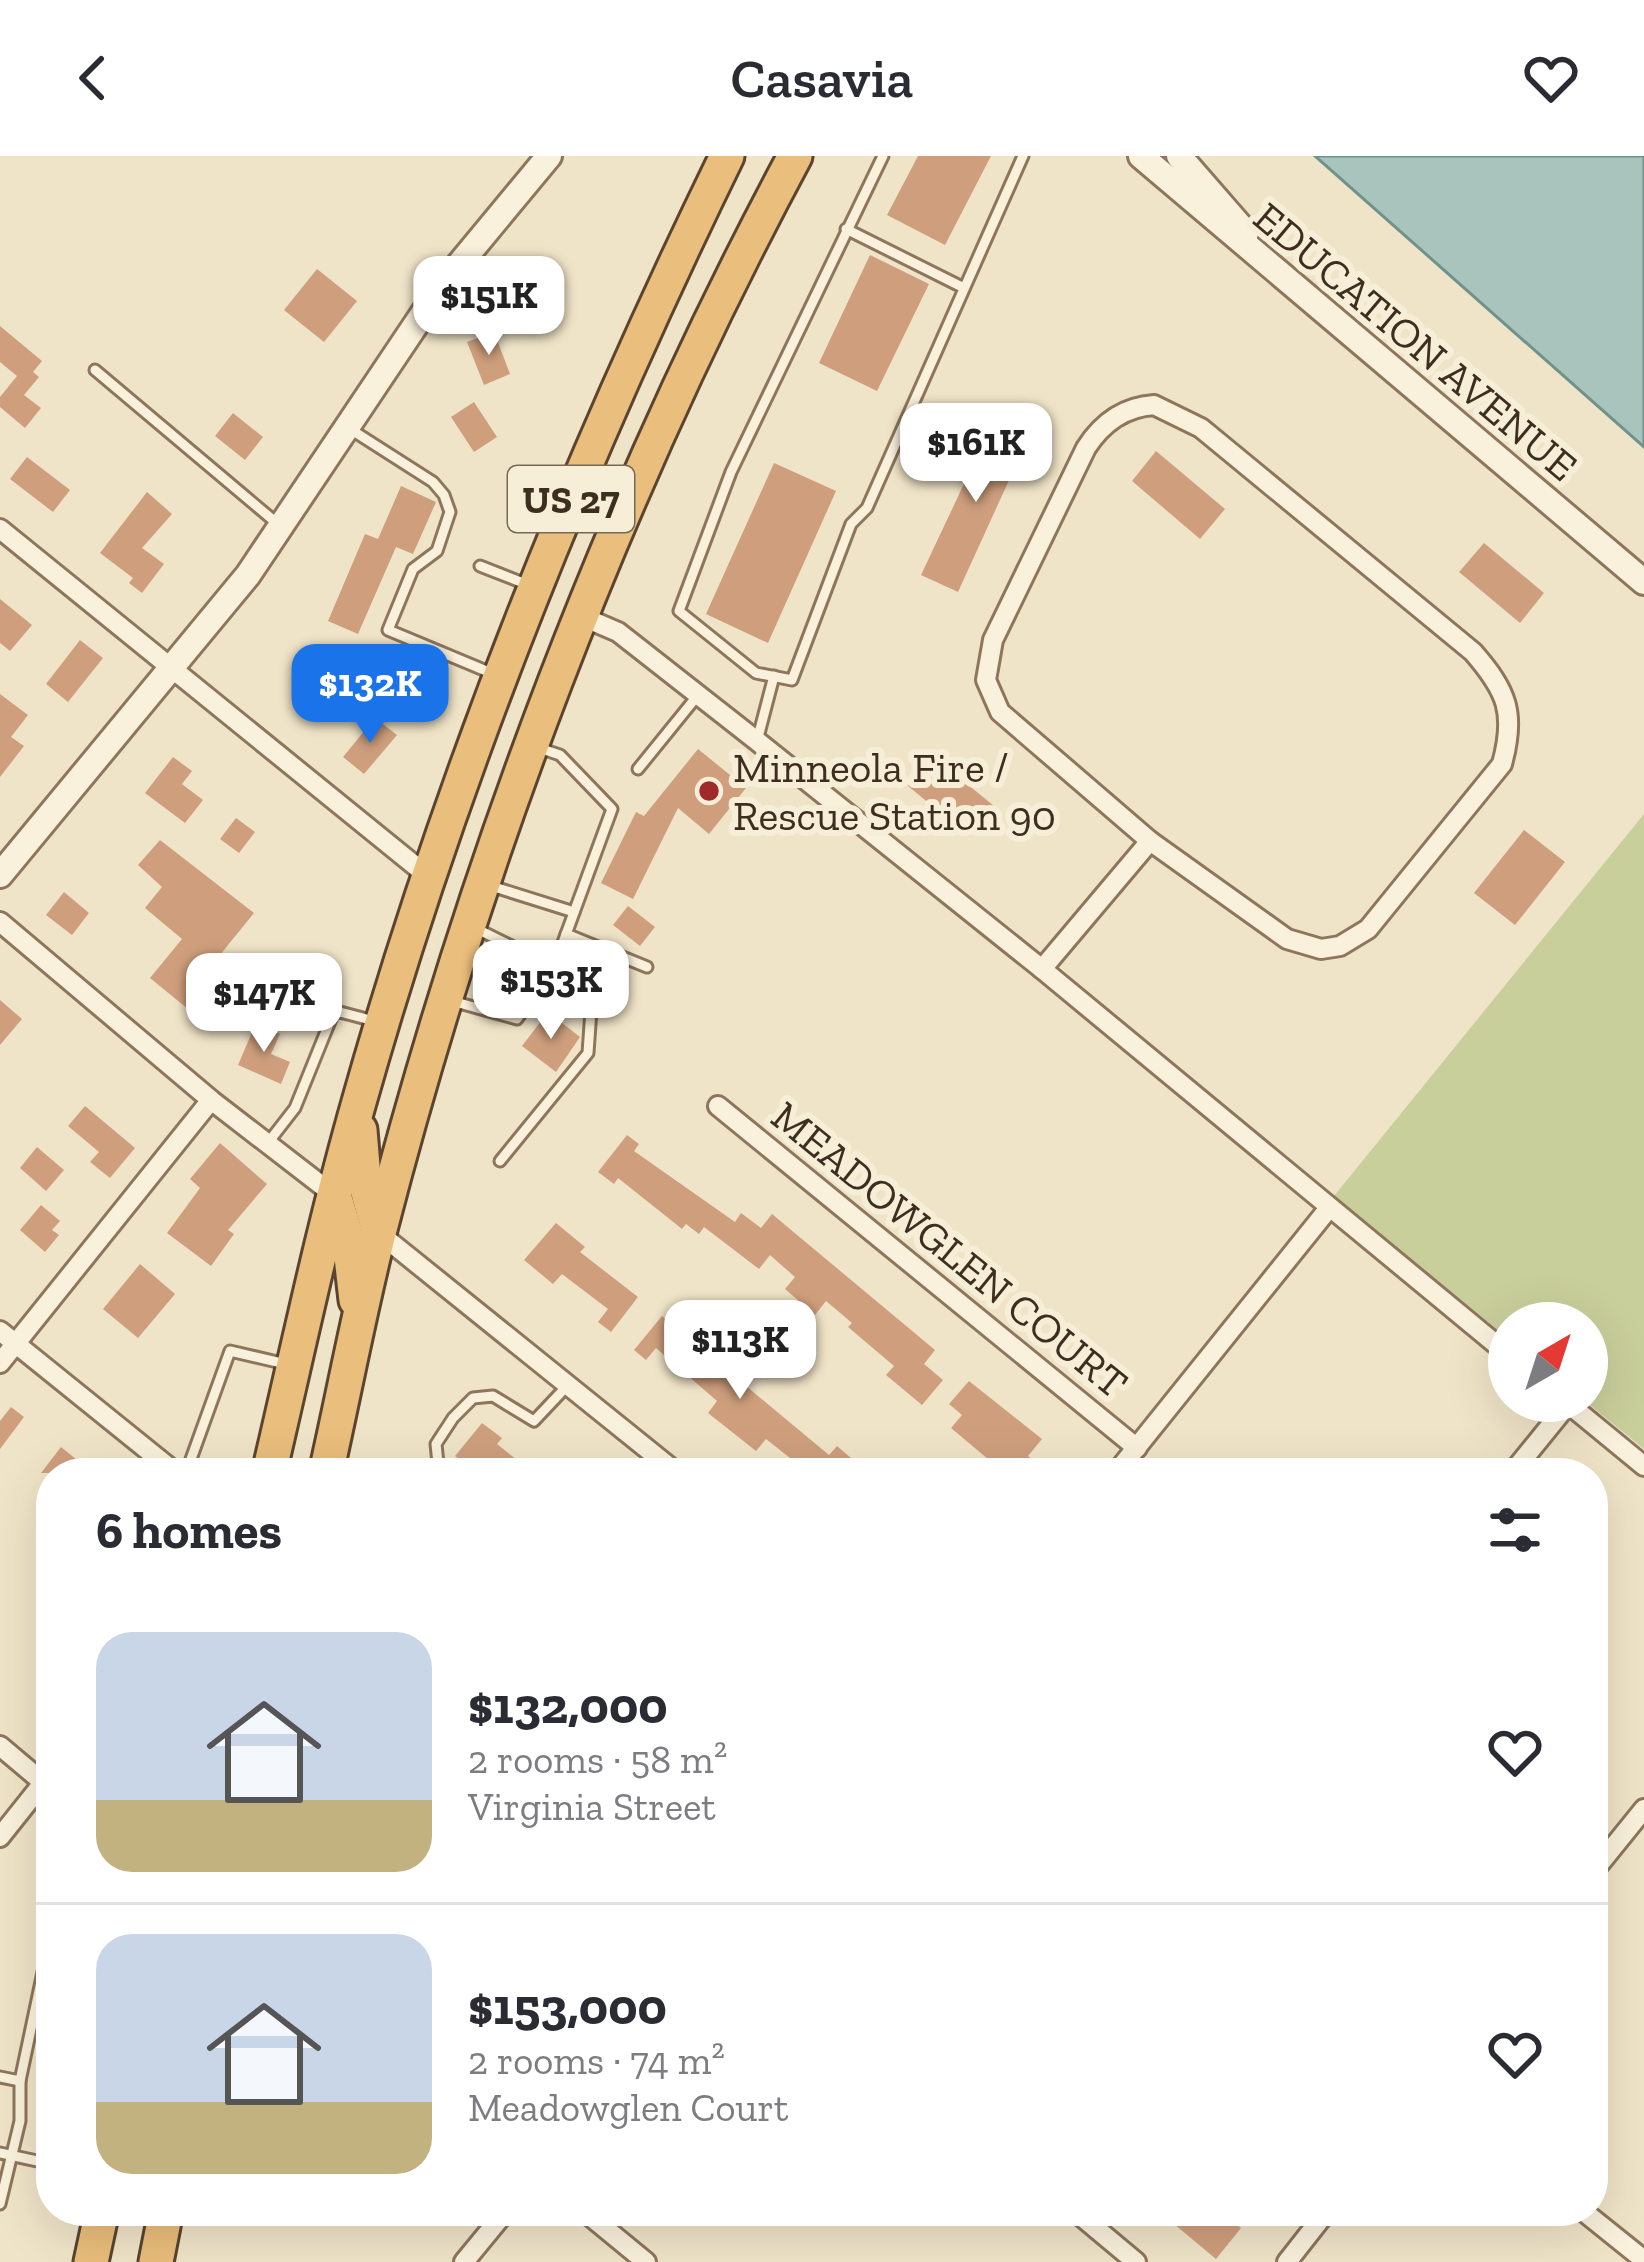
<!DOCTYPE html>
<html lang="en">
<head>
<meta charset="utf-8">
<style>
  body { margin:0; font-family:"Zilla Slab",serif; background:#f2f2f3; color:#2b2b33; height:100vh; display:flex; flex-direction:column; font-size:45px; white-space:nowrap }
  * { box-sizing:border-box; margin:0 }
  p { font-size:39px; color:#7c7c81 }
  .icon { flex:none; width:66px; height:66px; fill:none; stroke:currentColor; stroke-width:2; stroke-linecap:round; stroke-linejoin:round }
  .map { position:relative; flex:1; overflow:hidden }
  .details { position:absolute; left:36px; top:1302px; width:1572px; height:768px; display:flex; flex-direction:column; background:#fff; border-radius:48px; box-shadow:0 12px 48px #0002 }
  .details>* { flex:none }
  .needle { width:78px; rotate:39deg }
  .tools { position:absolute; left:1488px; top:1146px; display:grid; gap:24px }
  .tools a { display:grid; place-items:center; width:120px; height:120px; border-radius:50%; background:#fff; box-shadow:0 12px 48px #0002; font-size:60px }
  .price { position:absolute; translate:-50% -102px; padding:0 27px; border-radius:24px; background:#fff; color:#222; font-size:39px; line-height:78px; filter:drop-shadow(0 3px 6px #0008) }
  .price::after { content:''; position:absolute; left:50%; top:72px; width:36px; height:27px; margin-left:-18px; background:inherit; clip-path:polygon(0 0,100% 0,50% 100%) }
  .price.on { background:#1a73e8; color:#fff }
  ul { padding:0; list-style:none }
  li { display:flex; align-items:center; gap:36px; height:300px; padding:0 60px }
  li+li { border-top:3px solid #e1e1e2 }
  li span { display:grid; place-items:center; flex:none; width:336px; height:240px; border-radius:36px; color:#555 }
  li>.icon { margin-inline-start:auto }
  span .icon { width:144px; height:144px; fill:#fffc; stroke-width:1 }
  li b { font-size:51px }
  h2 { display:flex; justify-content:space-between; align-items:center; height:144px; padding:0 60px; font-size:51px }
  header { display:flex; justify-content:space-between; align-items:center; height:156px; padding:0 60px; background:#fff; font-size:54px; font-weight:600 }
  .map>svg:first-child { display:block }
  .green { fill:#c9cf9b }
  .water { fill:#a9c4bc; stroke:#6f938a; stroke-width:3 }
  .building { fill:#cf9f7d }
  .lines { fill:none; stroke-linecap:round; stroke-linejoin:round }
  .service-casing { stroke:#8d765c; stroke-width:15 }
  .minor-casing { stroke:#8d765c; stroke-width:24 }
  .tertiary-casing { stroke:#8d765c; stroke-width:30 }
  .trunk-casing { stroke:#5b4430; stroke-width:39 }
  .service { stroke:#faf1dc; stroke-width:9 }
  .minor { stroke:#faf1dc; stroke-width:18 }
  .tertiary { stroke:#faf1dc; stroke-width:24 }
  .trunk { stroke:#eabe7c; stroke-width:33 }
  .poi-dot { fill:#9e2a2b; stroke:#f7eed8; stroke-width:4.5 }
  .labels { text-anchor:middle; stroke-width:12; stroke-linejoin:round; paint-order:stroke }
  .shield { fill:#f7eed8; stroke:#756857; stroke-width:3 }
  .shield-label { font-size:39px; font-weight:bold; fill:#3d2e20 }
  .street-label { font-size:42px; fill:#3d2e20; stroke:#f7eed8 }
  .poi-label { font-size:42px; fill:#3d2e20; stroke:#f7eed8; text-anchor:start }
</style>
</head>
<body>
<header><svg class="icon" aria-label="back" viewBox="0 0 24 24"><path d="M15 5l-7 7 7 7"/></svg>Casavia<svg class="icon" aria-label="heart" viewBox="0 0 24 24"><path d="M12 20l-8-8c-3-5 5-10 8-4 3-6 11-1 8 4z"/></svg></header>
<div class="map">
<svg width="1644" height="2106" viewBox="0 0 1644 2106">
  <rect width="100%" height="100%" fill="#f0e4c8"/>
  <path class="green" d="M1644,658v635l-59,-48 2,-78h-78v16l-175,-143z"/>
  <path class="water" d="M1315,0h329v291z"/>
  <g class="building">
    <path d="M918,0h73l-46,89 -58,-30z"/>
    <path d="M870,99l59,29 -52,107 -58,-28z"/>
    <path d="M317,113l40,32 -33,41 -40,-32z"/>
    <path d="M0,170l42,35 -9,11 6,5 -15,18 17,13 -16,20 -25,-21v-10l17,-21 -17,-14z"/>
    <path d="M494,176l16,42 -26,11 -17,-43z"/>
    <path d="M474,246l23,35 -23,15 -23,-35z"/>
    <path d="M233,257l30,24 -18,23 -30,-24z"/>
    <path d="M996,260l35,16 -73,160 -37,-17z"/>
    <path d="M1156,295l69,58 -25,30 -68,-58z"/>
    <path d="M27,301l43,33 -17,22 -43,-33z"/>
    <path d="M774,307l62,28 -68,152 -62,-29z"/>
    <path d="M401,330l35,16 -23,52 -17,-7 -38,87 -30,-13 37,-87 13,5z"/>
    <path d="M147,336l25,22 -30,34 22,16 -22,29 -13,-10 4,-5 -33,-25z"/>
    <path d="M1484,387l60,50 -24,30 -61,-51z"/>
    <path d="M0,443l32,26 -22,26 -10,-8z"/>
    <path d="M80,484l23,18 -35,44 -22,-18z"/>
    <path d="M0,538l28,21 -17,22 13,9 -24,31z"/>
    <path d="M375,562l22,17 -33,39 -21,-17z"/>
    <path d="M698,593l48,39 -37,46 -31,-26 -45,91 -32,-16 35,-71 8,4z"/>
    <path d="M933,600l61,50 -25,30 -61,-50z"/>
    <path d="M173,601l19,14 -10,13 21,16 -18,23 -40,-30z"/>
    <path d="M236,662l19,14 -16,21 -19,-14z"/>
    <path d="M1524,674l41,32 -50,63 -41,-32z"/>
    <path d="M160,684l94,73 -52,64 7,5 -21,27 -38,-31 32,-39 -37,-31 17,-21 -24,-22z"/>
    <path d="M64,736l25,21 -17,22 -26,-20z"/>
    <path d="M628,750l27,21 -15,19 -27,-21z"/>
    <path d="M305,812l17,15 -28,35 -25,-21 14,-16 6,6z"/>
    <path d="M0,844l22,19 -22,26z"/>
    <path d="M548,856l32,25 -24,35 -34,-26z"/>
    <path d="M256,867l24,11 -9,20 19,8 -9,22 -43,-19z"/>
    <path d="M85,950l50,42 -25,30 -20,-16 9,-10 -31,-26z"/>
    <path d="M627,979l12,9 -5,7 101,71 6,-9 20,15 11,-14 163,136 -11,14 19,16 -21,25 -36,-30 8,-9 -46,-39 4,-4 -26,-22 -11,14 -30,-26 10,-12 -25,-22 -11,14 -55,-42 -5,7 -13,-10 -4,5 -64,-51 -4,6 -16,-12z"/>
    <path d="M220,987l47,41 -39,46 6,4 -23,32 -44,-33 33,-45 -10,-9z"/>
    <path d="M37,991l27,23 -18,21 -26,-23z"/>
    <path d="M41,1049l19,16 -8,9 7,5 -14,17 -25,-22z"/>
    <path d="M556,1067l29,24 -5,5 58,45 -27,35 -13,-10 10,-13 -46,-35 -9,10 -29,-24z"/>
    <path d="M140,1108l35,30 -37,44 -35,-29z"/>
    <path d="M662,1160l167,139 8,-9 14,12 -8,8 8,7h-42l-43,-34 -10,12 -48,-38 9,-12 -61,-53 -10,12 -12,-10z"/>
    <path d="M969,1225l73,58 -14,17 21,17h-62l7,-9 -43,-36 11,-13 -13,-11z"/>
    <path d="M11,1251l13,10 -24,32v-28z"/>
    <path d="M482,1267l20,15 -5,6 36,29h-57l-21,-17z"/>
    <path d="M61,1291l16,13 -10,13h-26z"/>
    <path d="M1185,2055h35l21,17 -25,31 -42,-35z"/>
  </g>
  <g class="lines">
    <g class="service-casing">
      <g id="service">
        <path d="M883,0l-152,316 -52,139 77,62 36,7 59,-156 16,-16 156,-352"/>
        <path d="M846,73l118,59"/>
        <path d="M95,214l184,155"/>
        <path d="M347,271l86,55 11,13 6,17 -13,39 -24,18 -25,61 108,45"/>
        <path d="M480,410l51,20"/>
        <path d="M757,585l17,-65"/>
        <path d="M638,613l60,-74"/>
        <path d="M488,729l86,27"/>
        <path d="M477,773l77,38 37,43 -3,43 -88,108"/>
        <path d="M566,778l81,33"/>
        <path d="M452,845l65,18 37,-52 58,-158 -52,-54 -21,-7"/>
        <path d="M267,988l28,-36 38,-94 7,-2 38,10"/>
        <path d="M186,1317l44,-122 56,13"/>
        <path d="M439,1317l-3,-29 17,-26 20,-20 20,-2 41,25 34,-36"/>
        <path d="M0,1921l20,4"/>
        <path d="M0,1997l51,11"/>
        <path d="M0,2048l20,-83v-40l31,-147"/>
      </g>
    </g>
    <g class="minor-casing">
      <g id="minor">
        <path d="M1154,249l47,23 272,224c34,39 43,61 29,112l-134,165 -28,17 -19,3 -34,-10 -137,-98 -150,-129 -14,-32 7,-40 93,-192c16,-25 38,-41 68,-43z"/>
        <path d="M0,373l429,348"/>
        <path d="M583,461l35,15 139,109 285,228 467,386"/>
        <path d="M0,766l211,178 123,95"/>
        <path d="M1042,813l108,-128"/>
        <path d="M718,950l419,342"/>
        <path d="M379,1077l298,240"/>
        <path d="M0,1175l176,142"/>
        <path d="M0,1207l211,-263"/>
        <path d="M1565,1245l79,65"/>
        <path d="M1116,1317l213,-265"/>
        <path d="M1512,1317l56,-69"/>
        <path d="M0,1590l51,43"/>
        <path d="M0,1681l43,-54"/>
        <path d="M1593,1716l51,-63"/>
        <path d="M584,2055l62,51"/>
        <path d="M1075,2055l61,51"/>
        <path d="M1583,2055l61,49"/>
        <path d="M464,2106l42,-51"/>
        <path d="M1287,2106l40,-51"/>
      </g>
    </g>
    <g class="tertiary-casing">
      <g id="tertiary">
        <path d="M1141,0l503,426"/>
        <path d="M1179,0l67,77"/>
        <path d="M0,719l248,-300 195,-291 106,-128"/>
      </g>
    </g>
    <g class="trunk-casing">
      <g id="trunk">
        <path d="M360,974l4,48 15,54"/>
        <path d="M335,1042l15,50 6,52"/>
        <path d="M269,1317c29,-124 55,-248 90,-371 92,-326 219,-641 368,-946"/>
        <path d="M326,1317c18,-80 33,-161 53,-240 95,-369 236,-742 416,-1077"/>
        <path d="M91,2106l11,-51"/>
        <path d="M156,2106l10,-51"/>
      </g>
    </g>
    <use href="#service" class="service"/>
    <use href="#minor" class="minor"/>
    <use href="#tertiary" class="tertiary"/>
    <use href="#trunk" class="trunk"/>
  </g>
  <circle class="poi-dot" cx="709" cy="635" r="12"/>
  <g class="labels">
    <rect class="shield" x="508" y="310" width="126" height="66" rx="9"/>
    <g class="shield-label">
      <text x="571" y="357">US 27</text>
    </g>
    <g class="street-label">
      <text transform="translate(1416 185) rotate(40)" y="15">EDUCATION AVENUE</text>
      <text transform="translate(950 1093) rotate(39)" y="15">MEADOWGLEN COURT</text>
    </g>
    <g class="poi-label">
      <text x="733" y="626">Minneola Fire /<tspan x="733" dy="48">Rescue Station 90</tspan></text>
    </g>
  </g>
</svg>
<div class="tools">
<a><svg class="needle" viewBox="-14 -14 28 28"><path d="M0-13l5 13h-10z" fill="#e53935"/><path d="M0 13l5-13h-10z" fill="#7c7c81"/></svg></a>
</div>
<b class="price" style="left:489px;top:202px">$151K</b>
<b class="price" style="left:976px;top:349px">$161K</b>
<b class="price on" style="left:370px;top:590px">$132K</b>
<b class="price" style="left:551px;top:886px">$153K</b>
<b class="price" style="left:264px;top:899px">$147K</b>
<b class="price" style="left:740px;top:1246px">$113K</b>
<section class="details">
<h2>6 homes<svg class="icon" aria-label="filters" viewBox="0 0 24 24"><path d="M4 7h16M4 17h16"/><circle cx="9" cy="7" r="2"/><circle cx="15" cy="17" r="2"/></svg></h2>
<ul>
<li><span style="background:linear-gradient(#c9d6e8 70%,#c2b280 0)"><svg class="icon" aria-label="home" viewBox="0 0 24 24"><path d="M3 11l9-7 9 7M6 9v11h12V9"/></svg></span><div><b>$132,000</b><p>2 rooms · 58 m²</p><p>Virginia Street</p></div><svg class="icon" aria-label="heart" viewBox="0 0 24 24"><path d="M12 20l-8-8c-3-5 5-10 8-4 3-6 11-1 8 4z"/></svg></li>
<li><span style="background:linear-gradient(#c9d6e8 70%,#c2b280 0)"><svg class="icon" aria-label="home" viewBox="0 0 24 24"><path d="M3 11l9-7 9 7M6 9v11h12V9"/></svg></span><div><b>$153,000</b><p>2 rooms · 74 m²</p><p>Meadowglen Court</p></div><svg class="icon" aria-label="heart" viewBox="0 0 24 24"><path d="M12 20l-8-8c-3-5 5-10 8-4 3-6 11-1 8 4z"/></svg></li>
</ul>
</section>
</div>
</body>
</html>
